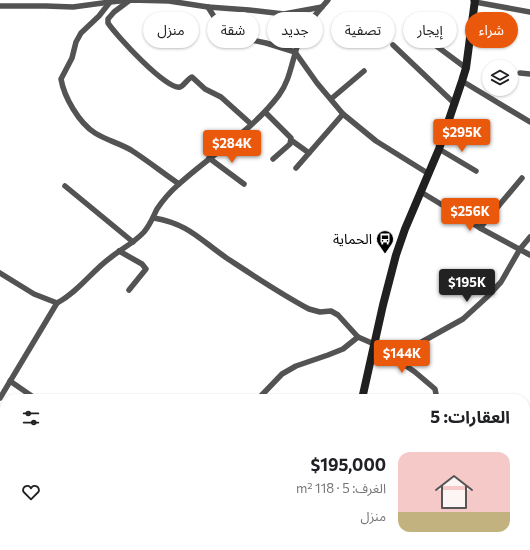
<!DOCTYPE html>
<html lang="ar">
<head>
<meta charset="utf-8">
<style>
  body { margin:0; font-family:Commissioner,"Noto Sans Arabic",sans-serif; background:#f2f2f2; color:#202124; direction:rtl; height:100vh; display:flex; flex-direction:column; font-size:15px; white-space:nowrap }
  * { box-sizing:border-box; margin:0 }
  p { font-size:13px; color:#757577 }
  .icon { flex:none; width:22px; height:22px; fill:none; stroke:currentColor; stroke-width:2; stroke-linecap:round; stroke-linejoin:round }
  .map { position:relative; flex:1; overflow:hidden; direction:ltr }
  .sheet { position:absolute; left:0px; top:394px; width:530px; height:156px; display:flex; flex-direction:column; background:#fff; border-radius:16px 16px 0 0; box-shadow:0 1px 3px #0004; direction:rtl }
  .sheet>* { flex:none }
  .top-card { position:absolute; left:12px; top:12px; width:506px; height:36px; direction:rtl; display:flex; gap:8px }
  .controls { position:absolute; left:482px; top:60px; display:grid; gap:8px }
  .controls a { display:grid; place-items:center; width:36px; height:36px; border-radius:50%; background:#fff; box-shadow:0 1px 3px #0004; font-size:20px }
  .price { position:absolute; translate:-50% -34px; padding:0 9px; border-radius:4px; background:#ea580c; color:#fff; font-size:13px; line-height:26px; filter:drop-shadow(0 1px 2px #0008) }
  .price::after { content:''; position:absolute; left:50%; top:24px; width:12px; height:9px; margin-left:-6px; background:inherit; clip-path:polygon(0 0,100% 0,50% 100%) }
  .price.current { background:#222; color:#fff }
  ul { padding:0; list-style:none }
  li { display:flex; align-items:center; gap:12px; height:100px; padding:0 20px }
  li span { display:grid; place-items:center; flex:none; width:112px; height:80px; border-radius:12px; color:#555 }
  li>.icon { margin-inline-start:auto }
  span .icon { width:48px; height:48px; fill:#fffc; stroke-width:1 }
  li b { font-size:17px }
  h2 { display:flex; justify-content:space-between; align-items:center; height:48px; padding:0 20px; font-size:17px }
  .tag { padding:0 14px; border-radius:18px; background:#fff; box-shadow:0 1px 3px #0004; font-size:14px; line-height:36px }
  .tag.current { background:#ea580c; color:#fff }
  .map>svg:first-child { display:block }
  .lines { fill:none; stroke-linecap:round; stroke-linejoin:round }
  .street { stroke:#535353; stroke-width:5.5 }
  .secondary { stroke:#202020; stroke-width:8 }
  .labels { text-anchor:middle; stroke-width:3; stroke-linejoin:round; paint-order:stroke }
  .poi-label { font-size:14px; fill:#000; stroke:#fff; text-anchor:end }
</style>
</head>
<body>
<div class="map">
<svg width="530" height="550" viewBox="0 0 530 550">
  <rect width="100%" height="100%" fill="#fff"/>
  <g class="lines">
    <g class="street">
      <path d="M130,0l-16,12 -6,7v4c7,11 59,68 72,64 4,-1 7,-8 12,-10l13,12 16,8 30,27"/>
      <path d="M473,0l2,2 55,10"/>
      <path d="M110,2l-11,14 -18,17 -5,9 -4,16 -11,21c3,18 18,44 34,54 11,7 24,10 36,17 17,11 32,23 48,34"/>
      <path d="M0,6h46l27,1 37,-5 20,-2 39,1 39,6 41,3 35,4 38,-7"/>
      <path d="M208,7l10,16 14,12 10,3 24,5 29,9 22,31 26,31 33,27 53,33"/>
      <path d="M415,30l51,38"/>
      <path d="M393,45l62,59"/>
      <path d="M520,73l10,1"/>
      <path d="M462,81l68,41"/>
      <path d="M331,99l33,-28"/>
      <path d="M265,112l26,26 -1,6 -17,15"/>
      <path d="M291,140l18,13"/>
      <path d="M439,149l37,22"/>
      <path d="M209,158l35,26"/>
      <path d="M296,168l47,-54"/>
      <path d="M65,186l68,56"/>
      <path d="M421,192l59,36 50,27"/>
      <path d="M154,218c35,6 46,22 74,41 26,17 53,35 81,50l11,3 11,-1 7,4 20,22"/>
      <path d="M480,228l42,-50"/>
      <path d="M119,251l23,13 4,5 -17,21"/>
      <path d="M0,273l34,21 23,9"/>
      <path d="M397,359l12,-10 54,-30 24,-22 14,-15 19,-33 10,-12"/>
      <path d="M10,381l26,18"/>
      <path d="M0,398l57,-95c21,-11 34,-31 53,-45 11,-9 24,-15 34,-26 6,-7 9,-15 13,-23 6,-9 14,-18 22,-25 33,-30 73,-53 100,-89 12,-16 13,-37 21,-56 6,-15 18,-27 28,-39"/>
      <path d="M258,399l24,-25 14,-8 32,-11 15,-6 15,-12 16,7 41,28 20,17 2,10"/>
      <path d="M525,472l5,4"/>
      <path d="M0,516l5,4"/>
      <path d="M265,545l5,5"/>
      <path d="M80,550l4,-5"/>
      <path d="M192,550l5,-5"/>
    </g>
    <g class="secondary">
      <path d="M362,399l21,-94 13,-50 9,-26 34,-80 23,-68 4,-13 9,-68"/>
      <path d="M317,550l1,-5"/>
    </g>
  </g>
  <defs>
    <g id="bus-pin" transform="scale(0.9)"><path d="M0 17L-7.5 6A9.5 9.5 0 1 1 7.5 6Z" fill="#000" stroke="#fff"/><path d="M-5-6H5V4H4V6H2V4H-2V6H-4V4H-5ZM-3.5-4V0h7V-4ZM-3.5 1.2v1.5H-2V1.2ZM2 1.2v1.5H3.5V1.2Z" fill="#fff"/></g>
  </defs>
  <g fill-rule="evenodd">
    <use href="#bus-pin" x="385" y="239"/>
  </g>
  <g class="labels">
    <g class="poi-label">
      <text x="372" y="244">الحماية</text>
    </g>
  </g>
</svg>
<div class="controls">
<a><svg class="icon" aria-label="layers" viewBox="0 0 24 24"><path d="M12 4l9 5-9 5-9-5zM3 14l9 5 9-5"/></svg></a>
</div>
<b class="price" style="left:462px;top:153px">$295K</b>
<b class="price" style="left:232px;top:164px">$284K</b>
<b class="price" style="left:470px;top:232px">$256K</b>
<b class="price current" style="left:467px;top:303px">$195K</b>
<b class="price" style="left:402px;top:374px">$144K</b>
<div class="top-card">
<a class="tag current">شراء</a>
<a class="tag">إيجار</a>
<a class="tag">تصفية</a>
<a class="tag">جديد</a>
<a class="tag">شقة</a>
<a class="tag">منزل</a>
</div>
<section class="sheet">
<h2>العقارات: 5<svg class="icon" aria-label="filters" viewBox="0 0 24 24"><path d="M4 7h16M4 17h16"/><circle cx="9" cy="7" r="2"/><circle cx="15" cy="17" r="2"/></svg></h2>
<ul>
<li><span style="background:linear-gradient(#f6c9c9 75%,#c2b280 0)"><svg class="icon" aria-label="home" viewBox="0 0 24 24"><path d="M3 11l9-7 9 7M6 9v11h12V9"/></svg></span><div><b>$195,000</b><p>الغرف: 5 · 118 m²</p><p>منزل</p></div><svg class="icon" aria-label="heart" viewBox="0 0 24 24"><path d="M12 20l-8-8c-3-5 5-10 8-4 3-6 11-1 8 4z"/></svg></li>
</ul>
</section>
</div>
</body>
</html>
